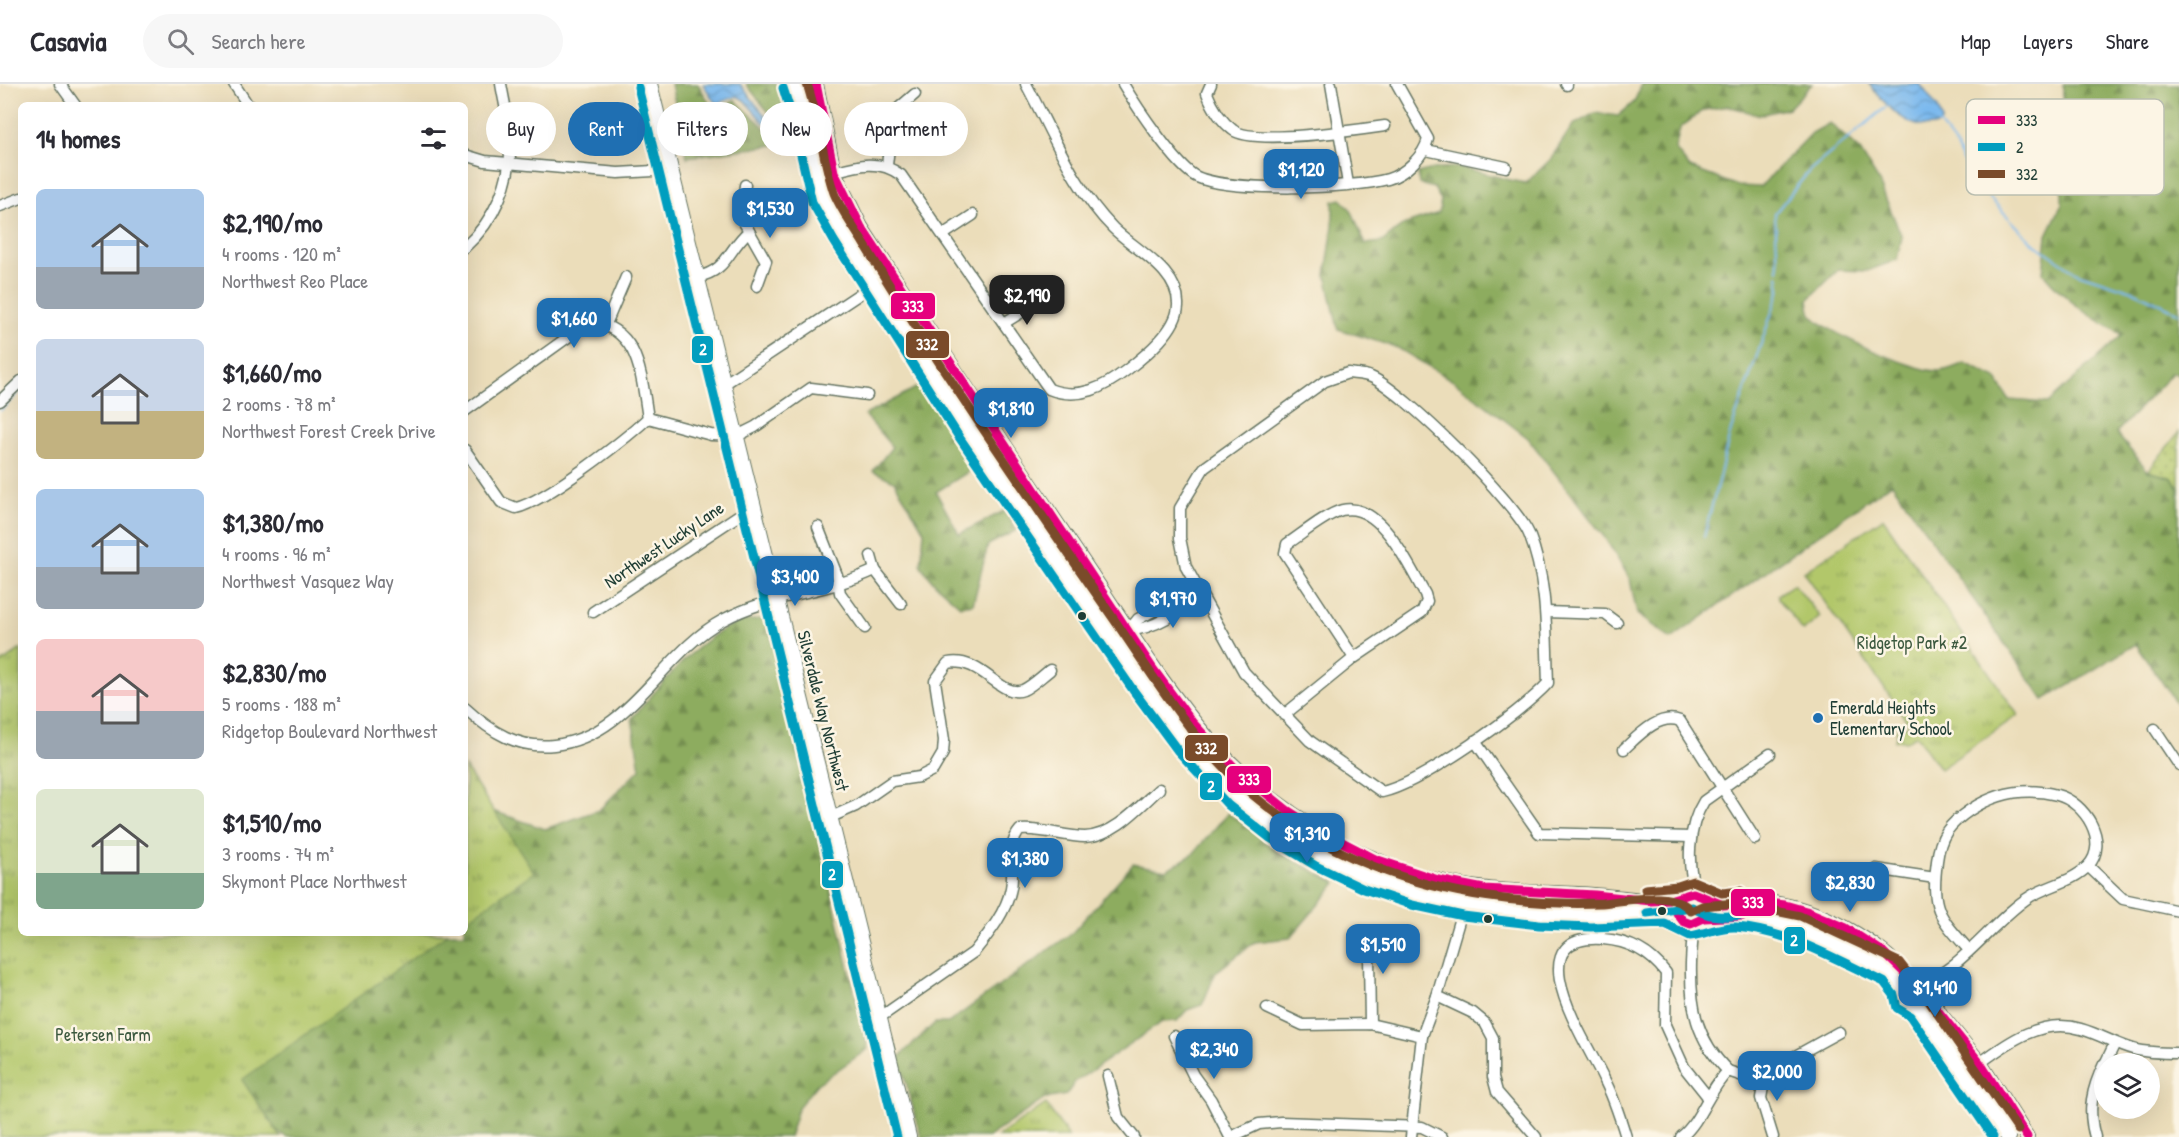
<!DOCTYPE html>
<html lang="en">
<head>
<meta charset="utf-8">
<style>
  body { margin:0; font-family:"Patrick Hand",sans-serif; background:#f7f7f7; color:#2b2b33; height:100vh; display:flex; flex-direction:column; font-size:22px; white-space:nowrap }
  * { box-sizing:border-box; margin:0 }
  p { font-size:20px; color:#7c7c81 }
  .icon { flex:none; width:33px; height:33px; fill:none; stroke:currentColor; stroke-width:2; stroke-linecap:round; stroke-linejoin:round }
  .map { position:relative; flex:1; overflow:hidden }
  .panel { position:absolute; left:18px; top:18px; width:450px; height:834px; display:flex; flex-direction:column; background:#fff; border-radius:9px; box-shadow:0 6px 24px #0002 }
  .panel>* { flex:none }
  .hud { position:absolute; left:486px; top:18px; width:570px; height:54px; display:flex; gap:12px }
  .buttons { position:absolute; left:2094px; top:969px; display:grid; gap:12px }
  .buttons a { display:grid; place-items:center; width:66px; height:66px; border-radius:50%; background:#fff; box-shadow:0 6px 24px #0002; font-size:30px }
  .price { position:absolute; translate:-50% -51px; padding:0 14px; border-radius:12px; background:#1f6fb2; color:#fff; font-size:20px; line-height:39px; filter:drop-shadow(0 2px 3px #0008) }
  .price::after { content:''; position:absolute; left:50%; top:36px; width:18px; height:14px; margin-left:-9px; background:inherit; clip-path:polygon(0 0,100% 0,50% 100%) }
  .price.active { background:#222; color:#fff }
  ul { padding:0; list-style:none }
  li { display:flex; align-items:center; gap:18px; height:150px; padding:0 18px }
  li span { display:grid; place-items:center; flex:none; width:168px; height:120px; border-radius:9px; color:#555 }
  li>.icon { margin-inline-start:auto }
  span .icon { width:72px; height:72px; fill:#fffc; stroke-width:1 }
  li b { font-size:26px }
  h2 { display:flex; justify-content:space-between; align-items:center; height:72px; padding:0 18px; font-size:26px }
  .tag { padding:0 21px; border-radius:27px; background:#fff; box-shadow:0 6px 24px #0002; font-size:21px; line-height:54px }
  .tag.active { background:#1f6fb2; color:#fff }
  header { display:flex; align-items:center; gap:36px; box-sizing:border-box; height:84px; padding:0 30px; background:#fff; border-bottom:2px solid #e1e1e2 }
  header strong { font-size:28px }
  nav { display:flex; gap:33px; margin-inline-start:auto; font-size:21px }
  .search { width:420px; height:54px; background:#f7f7f7; display:flex; align-items:center; gap:15px; box-sizing:border-box; padding:0 21px; border-radius:33px; color:#7c7c81; font-size:22px }
  .map>svg:first-child { display:block }
  .grass { fill:url(#grass-dots); stroke:#688250; stroke-width:1.5 }
  .forest { fill:url(#forest-firs); stroke:#56744a; stroke-width:1.5 }
  .park { fill:url(#park-tufts); stroke:#688250; stroke-width:1.5 }
  .pitch { fill:#b2c76b; stroke:#688250; stroke-width:1.5 }
  .water { fill:url(#water-waves); stroke:#4d7b91; stroke-width:1.5 }
  .lines { fill:none; stroke-linecap:round; stroke-linejoin:round }
  .stream { stroke:#7bb9ee; stroke-width:2 }
  .minor-casing { stroke:#667563; stroke-width:13 }
  .major-casing { stroke:#667563; stroke-width:16 }
  .minor { stroke:#fff; stroke-width:10 }
  .major { stroke:#fff; stroke-width:14 }
  .bus-1-casing { stroke:#fcf5e5; stroke-width:14 }
  .bus-2-casing { stroke:#fcf5e5; stroke-width:14 }
  .bus-3-casing { stroke:#fcf5e5; stroke-width:14 }
  .bus-1 { stroke:#e5007d; stroke-width:9 }
  .bus-2 { stroke:#039ebf; stroke-width:9 }
  .bus-3 { stroke:#7a4b2a; stroke-width:9 }
  .bus-dot { fill:#1f3d34; stroke:#fcf5e5; stroke-width:2 }
  .poi-dot { fill:#1f6fb2; stroke:#fcf5e5; stroke-width:2 }
  .labels { text-anchor:middle; stroke-width:5; stroke-linejoin:round; paint-order:stroke }
  .street-label { font-size:18px; fill:#1f3d34; stroke:#fcf5e5 }
  .park-label { font-size:18px; fill:#3c593f; stroke:#fcf5e5 }
  .poi-label { font-size:18px; fill:#1f3d34; stroke:#fcf5e5; text-anchor:start }
  .key { fill:#fcf5e5; stroke:#babeb0; stroke-width:1.5 }
  .key-label { font-size:16px; fill:#1f3d34 }
  .line-badge { stroke:#fcf5e5; stroke-width:2 }
  .badge-label { font-size:16px; text-anchor:middle; font-weight:bold; fill:#fff }
</style>
</head>
<body>
<header>
<strong>Casavia</strong>
<div class="search"><svg class="icon" aria-label="search" viewBox="0 0 24 24"><circle cx="10" cy="10" r="6"/><path d="M15 15l6 6"/></svg>Search here</div>
<nav><a>Map</a><a>Layers</a><a>Share</a></nav>
</header>
<div class="map">
<svg width="2179" height="1053" viewBox="0 0 2179 1053">
  <defs>
    <pattern id="grass-dots" width="8" height="8" patternUnits="userSpaceOnUse" patternTransform="scale(1.5)"><rect width="8" height="8" fill="#b2c76b"/><path d="M2 2h.1M6 6h.1" fill="none" stroke="#90a359" stroke-width="1.8" stroke-linecap="round"/></pattern>
    <pattern id="forest-firs" width="22" height="20" patternUnits="userSpaceOnUse" patternTransform="scale(1.5)"><rect width="22" height="20" fill="#8dac5f"/><path d="M5 1l3.5 6h-7zM16 11l3.5 6h-7z" fill="#738d4f"/></pattern>
    <pattern id="park-tufts" width="24" height="20" patternUnits="userSpaceOnUse" patternTransform="scale(1.5)"><rect width="24" height="20" fill="#b2c76b"/><path d="M3 7l-1-3M5 7V3M7 7l1-3M15 17l-1-3M17 17v-4M19 17l1-3" fill="none" stroke="#90a359"/></pattern>
    <pattern id="water-waves" width="16" height="10" patternUnits="userSpaceOnUse" patternTransform="scale(1.5)"><rect width="16" height="10" fill="#7bb9ee"/><path d="M0 5q4-4 8 0t8 0" fill="none" stroke="#6498c2"/></pattern>
  </defs>
  <rect width="100%" height="100%" fill="#fcf5e5"/>
  <filter id="ink" filterUnits="userSpaceOnUse"><feTurbulence type="fractalNoise" baseFrequency=".0167" numOctaves="2"/><feDisplacementMap in="SourceGraphic" scale="12" xChannelSelector="R" yChannelSelector="G"/><feConvolveMatrix kernelMatrix="1 2 1 2 8 2 1 2 1" color-interpolation-filters="sRGB"/></filter>
  <filter id="wash" filterUnits="userSpaceOnUse"><feTurbulence type="fractalNoise" baseFrequency=".008" numOctaves="4" result="noise"/><feDisplacementMap in="SourceGraphic" scale="24" xChannelSelector="R" yChannelSelector="G"/><feGaussianBlur stdDeviation="1.35" result="paint"/><feColorMatrix in="noise" values="0 0 0 0 0 0 0 0 0 0 0 0 0 0 0 0 0 1.4 0 .05"/><feComposite in="paint" operator="in"/></filter>
  <g filter="url(#wash)">
    <rect width="100%" height="100%" fill="#ebddba"/>
    <path class="grass" d="M2179,348v56l-7,-10 -24,-7z"/>
    <g class="forest">
      <path d="M671,0h27l15,25h5l17,-9 47,44 -95,13z"/>
      <path d="M746,0h30l13,32 -12,7z"/>
      <path d="M1642,0h170l-23,24 -30,7 -31,-9 -24,4 -24,18 -5,21 15,19 48,18 22,1 52,-54 18,-10 30,28 18,29 24,57 -5,23 -30,11 -29,-1 -30,30c1,3 1,10 3,14 12,18 105,58 127,57 9,0 19,-5 27,-8l31,15 13,22 39,3 74,-68c-33,-20 -54,-32 -79,-62l4,-38 15,-31 1,-120h116v292l-6,-4 -57,61 32,38 24,7 7,10v219l-43,-63 -92,56 -152,-217 -221,156 -34,-25 -7,-35 -25,-41 -77,-100 -73,-56 -57,-34 -60,-19 -12,-54 7,-50v-24l8,-2c16,13 15,29 25,45l16,-2 21,-17 36,-12 2,-13 -7,-12 -15,-4 -1,-11c45,-15 64,4 108,10l24,-23 23,-35 22,-12 23,3 16,-14z"/>
      <path d="M925,299l51,84 -40,25 23,42 45,-23 13,19 -29,15 -15,59 -13,2 -25,-22 -14,-18 3,-35 -30,-50 -21,-10 19,-24 -27,-32z"/>
      <path d="M767,534l101,431 -51,35 -18,22 -10,31h-503l-46,-35 -3,-169h228v-151l22,27 58,20 54,-19 41,-41 -8,-51c28,-31 66,-82 108,-96 8,-2 19,-3 27,-4z"/>
      <path d="M1228,729l53,41 56,29 -47,55 -35,4 -39,30 -14,33 -15,5 -10,11 -15,1 -87,60 -9,13 -21,4 -57,38h-67l-22,-80 36,-34h13l124,-90 61,-69 33,6 26,-15z"/>
    </g>
    <g class="park">
      <path d="M1883,434l135,197 -78,54 -24,-34 -10,7 -11,-2 3,-15 13,2 -107,-155z"/>
      <path d="M21,565v284h427l-206,147 39,57h-281v-473z"/>
      <path d="M465,683l69,105 -69,49z"/>
      <path d="M1046,1020l23,33h-72z"/>
    </g>
    <path class="pitch" d="M1794,500l26,33 -17,14 -25,-33v-3z"/>
    <g class="water">
      <path d="M703,0h37l28,35v4h-4l-20,-23 -7,-4 -18,7 -5,-2z"/>
      <path d="M1869,0h51l18,24 4,12 -2,4c-29,12 -55,-20 -71,-40z"/>
    </g>
    <g class="lines">
      <g class="stream">
        <path d="M1938,38l18,24 6,14 24,34 46,48 45,31 59,19 43,21"/>
        <path d="M1778,186l-3,-57 35,-43 80,-66"/>
        <path d="M0,327l21,-21"/>
        <path d="M1704,453l27,-107 49,-141 -2,-13"/>
      </g>
    </g>
  </g>
  <g filter="url(#ink)">
    <g class="lines">
      <g class="minor-casing">
        <g id="minor">
          <path d="M60,0l15,21"/>
          <path d="M234,0l14,21"/>
          <path d="M1123,0c12,20 54,84 74,93 33,15 155,12 191,2 17,-5 36,-23 40,-40l-31,-55"/>
          <path d="M1211,0l-4,9c5,13 14,28 26,37 19,15 125,0 152,-4"/>
          <path d="M1331,0l17,100"/>
          <path d="M1566,0l1,1"/>
          <path d="M1426,66l80,17"/>
          <path d="M465,71l20,6 133,12 53,-3"/>
          <path d="M887,81l6,-52 22,-19"/>
          <path d="M818,92c30,-7 56,-21 83,-1l148,214c30,12 56,-2 79,-20 18,-14 49,-39 50,-63 2,-35 -44,-57 -65,-78 -39,-39 -61,-96 -87,-144"/>
          <path d="M745,101l-4,32 25,44 -9,25"/>
          <path d="M0,122l21,-8"/>
          <path d="M944,150l29,-19"/>
          <path d="M465,163c29,-26 48,-67 45,-108 -1,-18 -6,-37 -9,-55"/>
          <path d="M697,193c31,-6 30,-27 52,-46"/>
          <path d="M1004,239l31,-19"/>
          <path d="M606,240l20,-47"/>
          <path d="M1348,289c7,1 17,1 23,4 31,13 145,126 158,157 19,47 17,100 19,149 -27,30 -128,101 -166,109l-72,-51 -66,-69 -58,-105 -6,-29v-30l24,-40 121,-87z"/>
          <path d="M724,300l134,-89"/>
          <path d="M0,317l21,-20"/>
          <path d="M465,327l124,-89c51,5 52,54 59,96"/>
          <path d="M648,334l63,17 26,1 18,-9 56,-39 56,7"/>
          <path d="M465,366l36,52 15,6c30,-7 107,-67 132,-90"/>
          <path d="M818,443l19,48 3,18 25,35"/>
          <path d="M871,472l4,14 26,34"/>
          <path d="M593,528l161,-107"/>
          <path d="M1546,528l59,2 12,9"/>
          <path d="M1129,546c23,0 56,-20 70,-37"/>
          <path d="M1114,557l15,-11 9,-11 47,-25 14,-1"/>
          <path d="M465,624c26,24 53,41 89,37 77,-9 106,-91 169,-125 47,-26 104,-27 152,-50"/>
          <path d="M1284,631l70,-57 68,-46 5,-11 -2,-7c-16,-27 -44,-93 -83,-84 -16,4 -41,25 -55,34l-2,9 69,105"/>
          <path d="M2155,645l24,36"/>
          <path d="M1475,657l64,92 152,4"/>
          <path d="M1624,665c15,-14 35,-36 56,-28l75,118"/>
          <path d="M831,733l25,-11 36,-25 27,-4 14,-7 10,-17 1,-13 -9,-59 13,-18c33,-7 53,36 75,27 9,-4 18,-13 27,-20"/>
          <path d="M2088,782l35,33 56,12"/>
          <path d="M1876,785l59,9"/>
          <path d="M1698,811c-13,-27 -10,-69 6,-94l66,-47"/>
          <path d="M1685,838l7,12"/>
          <path d="M1698,838c-7,14 -6,26 -7,41 -1,44 5,76 37,108"/>
          <path d="M1358,854l11,17 1,69"/>
          <path d="M1921,898c35,-6 76,-66 110,-86 17,-10 43,-15 57,-30 22,-24 -3,-64 -31,-71 -31,-8 -61,-2 -87,15 -21,14 -30,26 -33,51 -6,47 1,55 32,89"/>
          <path d="M1437,912l36,17 12,10 8,15v39l4,15 39,45"/>
          <path d="M1267,924l36,17 67,-1 52,12"/>
          <path d="M879,934l95,-66c14,-17 33,-41 37,-64 4,-20 -5,-42 9,-58 23,-2 44,7 65,7 29,-1 54,-30 74,-48"/>
          <path d="M1174,952l19,39 18,25 19,37"/>
          <path d="M1980,979c28,-21 63,-46 101,-34 18,5 34,15 52,20 14,4 31,4 46,4"/>
          <path d="M2105,980l10,-21"/>
          <path d="M1108,992l10,41 16,20"/>
          <path d="M1759,992l4,11 -2,11 12,39"/>
          <path d="M1231,1053l28,-13 22,-2 141,5 20,10"/>
          <path d="M1411,1053l11,-101 15,-40 32,-109"/>
          <path d="M1626,1053c-6,-20 -13,-42 -23,-60 -17,-36 -90,-144 0,-138 26,2 48,14 63,34l-1,52 19,42 24,30"/>
          <path d="M1681,1053c21,-17 27,-47 47,-66l21,7 10,-2 80,-44"/>
          <path d="M2095,1053c-8,-27 -3,-48 9,-73"/>
        </g>
      </g>
      <g class="major-casing">
        <g id="major">
          <path d="M650,0l259,1053"/>
          <path d="M794,0l10,29 19,85 21,37c81,131 167,261 257,387 37,53 73,111 118,158 43,45 113,86 172,106 65,21 131,28 200,29 29,0 57,-7 86,-2"/>
          <path d="M816,0l18,88 27,55c72,110 144,220 218,329 42,62 82,129 132,186 65,73 162,130 260,145 35,5 72,6 108,7 34,1 67,10 102,4"/>
          <circle cx="1692" cy="825" r="15"/>
          <path d="M1705,817c21,5 38,-1 59,1 56,5 113,38 150,80"/>
          <path d="M1704,834c60,-7 102,13 154,38 25,12 30,11 48,34"/>
          <circle cx="1918" cy="910" r="13"/>
          <path d="M1931,914l10,17 39,48 47,74"/>
          <path d="M1918,923l90,130"/>
        </g>
      </g>
      <use href="#minor" class="minor"/>
      <use href="#major" class="major"/>
      <g class="bus-1-casing">
        <g id="bus-1">
          <path d="M816,0l18,88 27,55 292,442 39,53 44,47 51,41 28,18 60,31 63,21 46,9 111,6 56,6 18,-1 24,-7 30,12 36,-3 26,3 21,6 40,17 37,24 31,30 14,4 6,20 46,57 47,74"/>
          <path d="M1677,829l6,8 8,3 13,-6 39,-2"/>
        </g>
      </g>
      <g class="bus-2-casing">
        <g id="bus-2">
          <path d="M638,3l259,1050"/>
          <path d="M783,4l9,28 20,86 22,39 125,196 174,253 45,61 50,54 42,33 46,28 48,23 48,16 51,11 76,9 52,2 74,-3 25,12c16,-2 29,-10 46,-9 53,4 101,33 148,55l10,13 3,13 13,8 83,121"/>
          <path d="M1647,829l45,-6c16,11 32,10 51,8"/>
        </g>
      </g>
      <g class="bus-3-casing">
        <g id="bus-3">
          <path d="M807,0c12,35 15,74 27,109 7,17 20,35 30,51 22,36 44,71 67,106 59,91 120,179 182,268 36,52 70,107 114,153 41,42 94,75 148,96 70,28 153,39 227,36 25,-2 72,-14 89,8l11,-5 34,-3 64,13 99,46 17,22 2,10 10,6 90,130"/>
          <path d="M1645,805l33,-3 15,-5 29,12 19,-2"/>
        </g>
      </g>
      <use href="#bus-1" class="bus-1"/>
      <use href="#bus-2" class="bus-2"/>
      <use href="#bus-3" class="bus-3"/>
    </g>
  </g>
  <g class="bus-dot">
    <circle cx="1082" cy="532" r="5"/>
    <circle cx="1662" cy="827" r="5"/>
    <circle cx="1488" cy="835" r="5"/>
  </g>
  <circle class="poi-dot" cx="1818" cy="634" r="6"/>
  <g class="labels">
    <g class="street-label">
      <text transform="translate(664 461) rotate(-34)" y="6">Northwest Lucky Lane</text>
      <text transform="translate(823 627) rotate(76)" y="6">Silverdale Way Northwest</text>
    </g>
    <g class="park-label">
      <text x="1912" y="565">Ridgetop Park #2</text>
      <text x="103" y="957">Petersen Farm</text>
    </g>
    <g class="poi-label">
      <text x="1830" y="630">Emerald Heights<tspan x="1830" dy="21">Elementary School</tspan></text>
    </g>
  </g>
  <rect x="1966" y="15" width="198" height="96" rx="9" class="key"/>
  <rect x="1978" y="32" width="27" height="8" fill="#e5007d"/>
  <rect x="1978" y="59" width="27" height="8" fill="#039ebf"/>
  <rect x="1978" y="86" width="27" height="8" fill="#7a4b2a"/>
  <g class="key-label">
    <text x="2016" y="42">333</text>
    <text x="2016" y="69">2</text>
    <text x="2016" y="96">332</text>
  </g>
  <g class="line-badge">
    <rect x="890" y="208" width="46" height="28" rx="6" fill="#e5007d"/>
    <rect x="905" y="246" width="45" height="29" rx="6" fill="#7a4b2a"/>
    <rect x="691" y="251" width="23" height="29" rx="6" fill="#039ebf"/>
    <rect x="1184" y="650" width="45" height="28" rx="6" fill="#7a4b2a"/>
    <rect x="1226" y="681" width="46" height="29" rx="6" fill="#e5007d"/>
    <rect x="1199" y="688" width="24" height="29" rx="6" fill="#039ebf"/>
    <rect x="821" y="776" width="23" height="29" rx="6" fill="#039ebf"/>
    <rect x="1730" y="804" width="46" height="29" rx="6" fill="#e5007d"/>
    <rect x="1783" y="842" width="23" height="29" rx="6" fill="#039ebf"/>
  </g>
  <g class="badge-label">
    <text x="913" y="228">333</text>
    <text x="927" y="266">332</text>
    <text x="703" y="271">2</text>
    <text x="1206" y="670">332</text>
    <text x="1249" y="701">333</text>
    <text x="1211" y="708">2</text>
    <text x="832" y="796">2</text>
    <text x="1753" y="824">333</text>
    <text x="1794" y="862">2</text>
  </g>
</svg>
<div class="buttons">
<a><svg class="icon" aria-label="layers" viewBox="0 0 24 24"><path d="M12 4l9 5-9 5-9-5zM3 14l9 5 9-5"/></svg></a>
</div>
<b class="price" style="left:1301px;top:116px">$1,120</b>
<b class="price" style="left:770px;top:155px">$1,530</b>
<b class="price active" style="left:1027px;top:242px">$2,190</b>
<b class="price" style="left:574px;top:265px">$1,660</b>
<b class="price" style="left:1011px;top:355px">$1,810</b>
<b class="price" style="left:795px;top:523px">$3,400</b>
<b class="price" style="left:1173px;top:545px">$1,970</b>
<b class="price" style="left:1307px;top:780px">$1,310</b>
<b class="price" style="left:1025px;top:805px">$1,380</b>
<b class="price" style="left:1850px;top:829px">$2,830</b>
<b class="price" style="left:1383px;top:891px">$1,510</b>
<b class="price" style="left:1935px;top:934px">$1,410</b>
<b class="price" style="left:1214px;top:996px">$2,340</b>
<b class="price" style="left:1777px;top:1018px">$2,000</b>
<div class="hud">
<a class="tag">Buy</a>
<a class="tag active">Rent</a>
<a class="tag">Filters</a>
<a class="tag">New</a>
<a class="tag">Apartment</a>
</div>
<section class="panel">
<h2>14 homes<svg class="icon" aria-label="filters" viewBox="0 0 24 24"><path d="M4 7h16M4 17h16"/><circle cx="9" cy="7" r="2"/><circle cx="15" cy="17" r="2"/></svg></h2>
<ul>
<li><span style="background:linear-gradient(#a9c7e8 65%,#9aa5b1 0)"><svg class="icon" aria-label="home" viewBox="0 0 24 24"><path d="M3 11l9-7 9 7M6 9v11h12V9"/></svg></span><div><b>$2,190/mo</b><p>4 rooms · 120 m²</p><p>Northwest Reo Place</p></div></li>
<li><span style="background:linear-gradient(#c9d6e8 60%,#c2b280 0)"><svg class="icon" aria-label="home" viewBox="0 0 24 24"><path d="M3 11l9-7 9 7M6 9v11h12V9"/></svg></span><div><b>$1,660/mo</b><p>2 rooms · 78 m²</p><p>Northwest Forest Creek Drive</p></div></li>
<li><span style="background:linear-gradient(#a9c7e8 65%,#9aa5b1 0)"><svg class="icon" aria-label="home" viewBox="0 0 24 24"><path d="M3 11l9-7 9 7M6 9v11h12V9"/></svg></span><div><b>$1,380/mo</b><p>4 rooms · 96 m²</p><p>Northwest Vasquez Way</p></div></li>
<li><span style="background:linear-gradient(#f6c9c9 60%,#9aa5b1 0)"><svg class="icon" aria-label="home" viewBox="0 0 24 24"><path d="M3 11l9-7 9 7M6 9v11h12V9"/></svg></span><div><b>$2,830/mo</b><p>5 rooms · 188 m²</p><p>Ridgetop Boulevard Northwest</p></div></li>
<li><span style="background:linear-gradient(#dfe7d0 70%,#7fa58c 0)"><svg class="icon" aria-label="home" viewBox="0 0 24 24"><path d="M3 11l9-7 9 7M6 9v11h12V9"/></svg></span><div><b>$1,510/mo</b><p>3 rooms · 74 m²</p><p>Skymont Place Northwest</p></div></li>
</ul>
</section>
</div>
</body>
</html>
